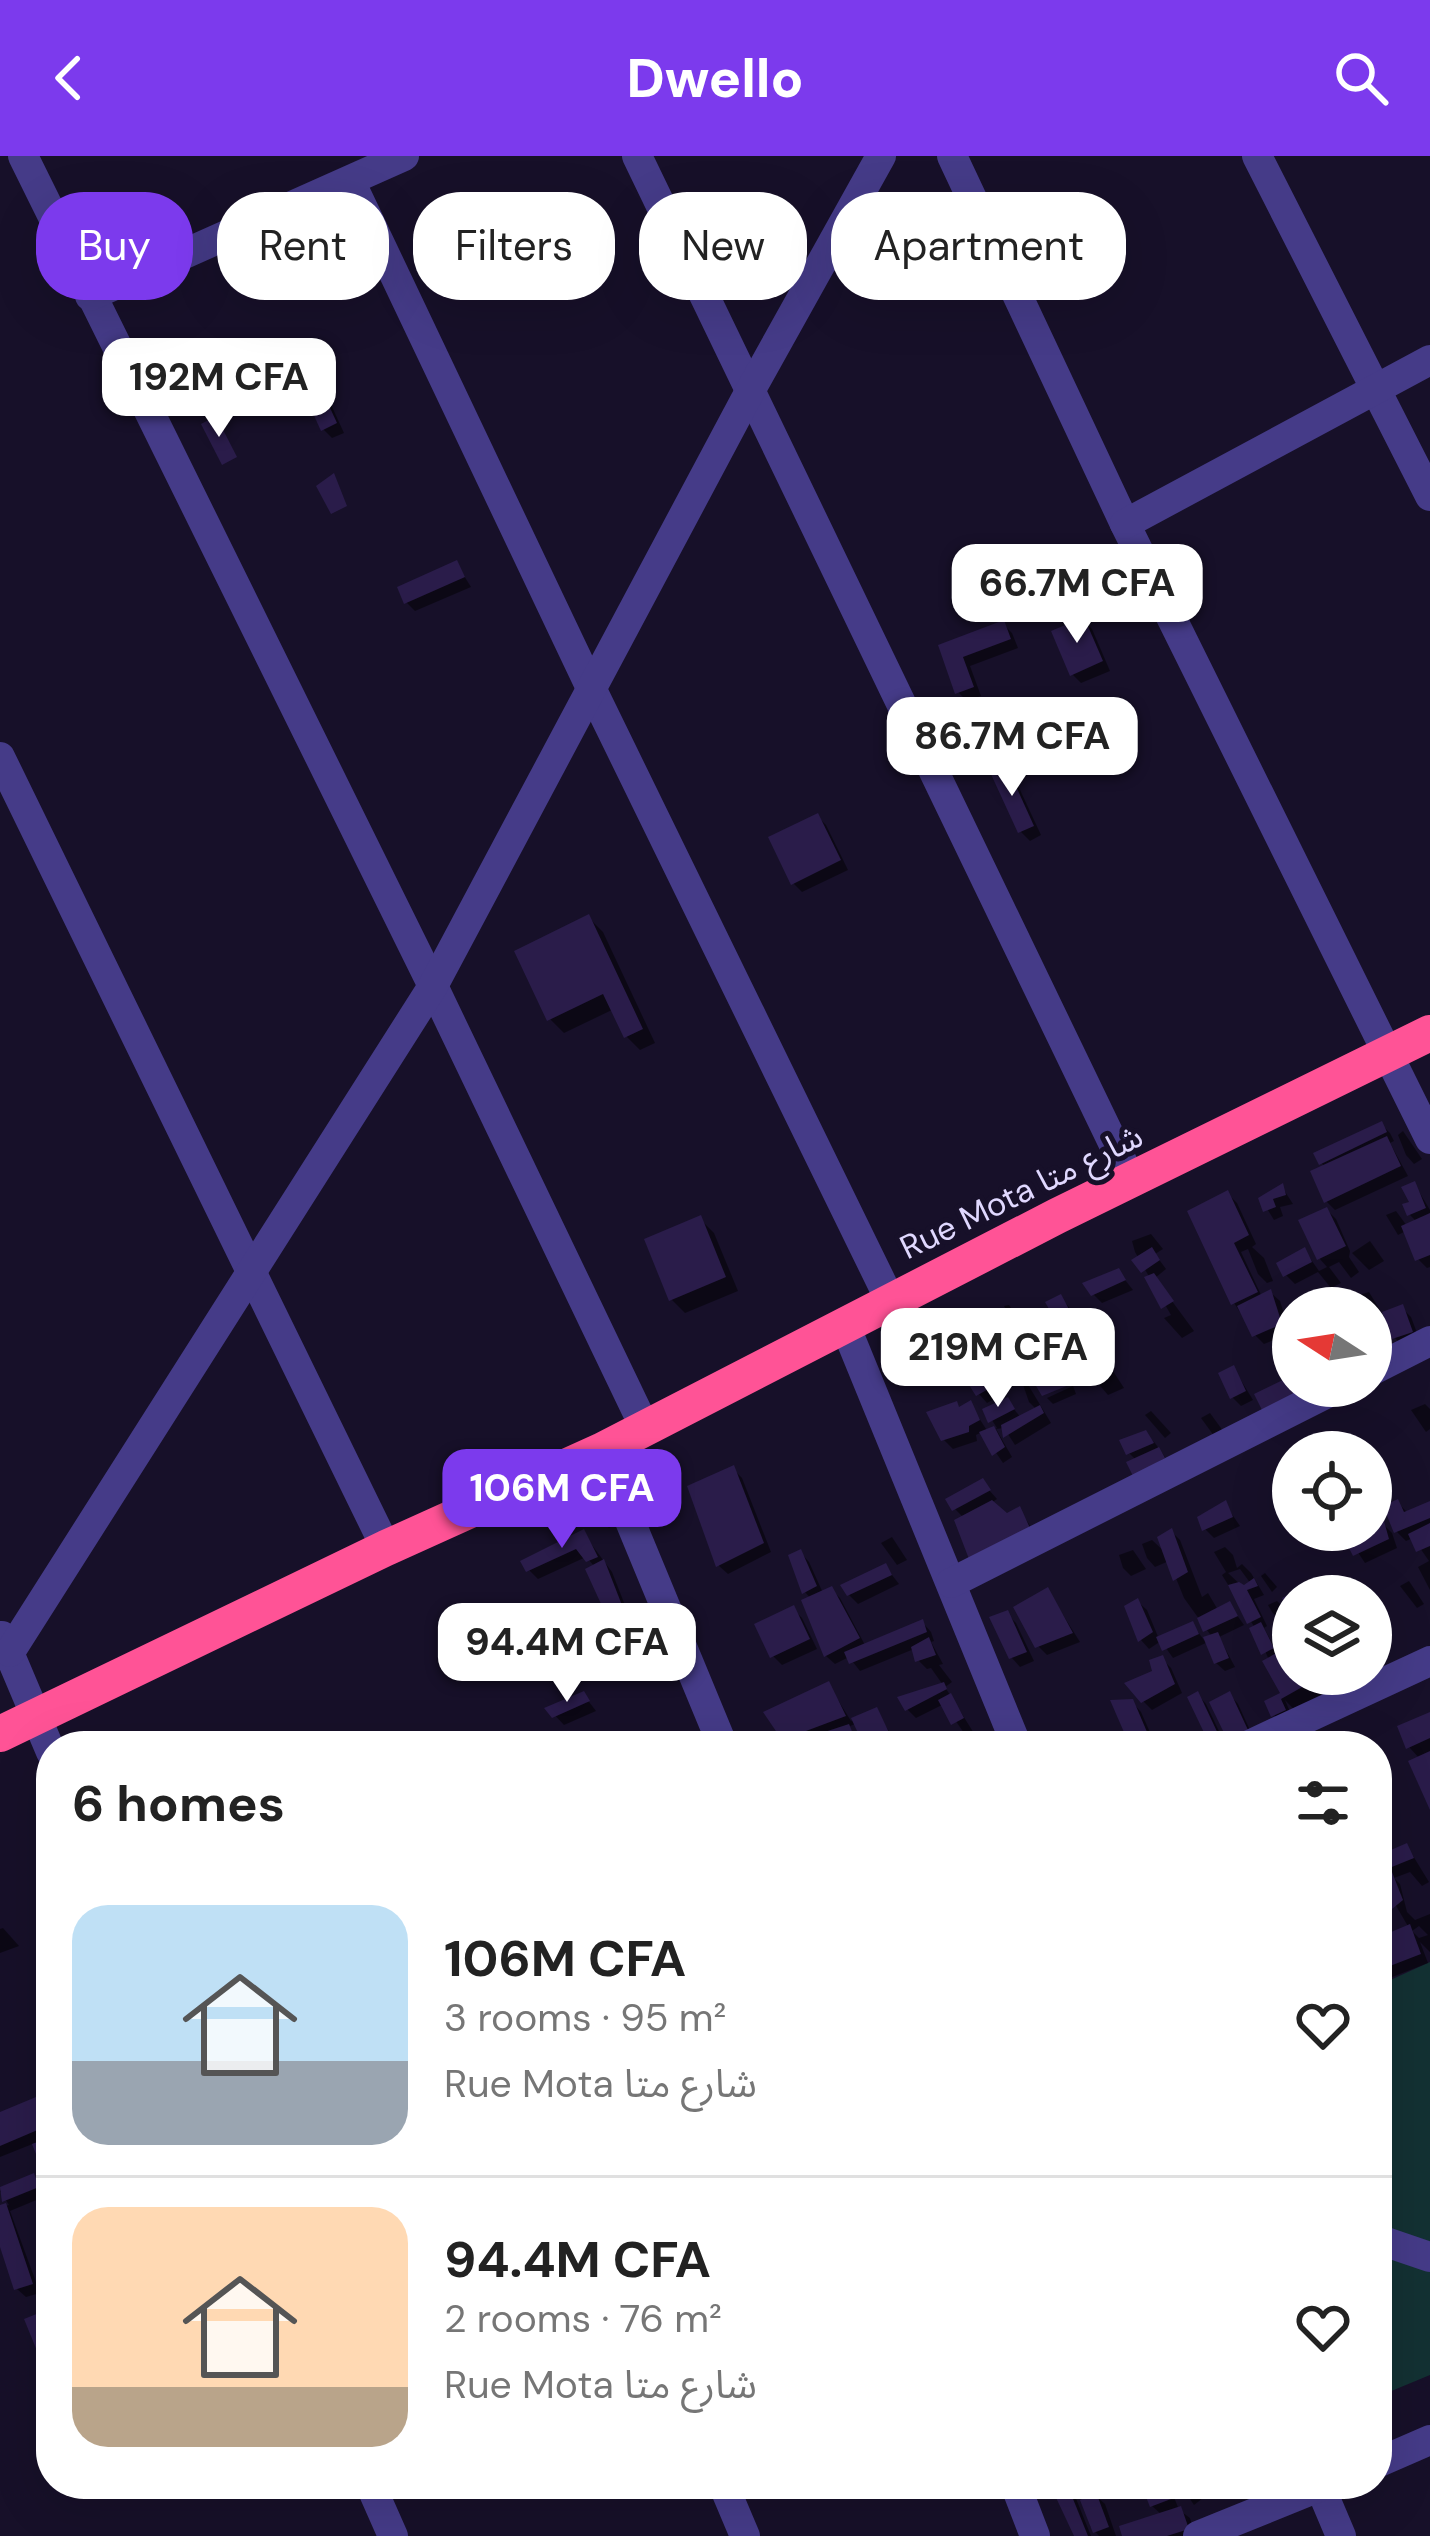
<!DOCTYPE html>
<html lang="en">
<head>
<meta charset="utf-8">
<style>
  body { margin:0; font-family:"DM Sans","Noto Sans Arabic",sans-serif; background:#f6f6f6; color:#222; height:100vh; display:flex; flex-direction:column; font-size:45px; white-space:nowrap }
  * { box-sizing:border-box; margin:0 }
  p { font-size:39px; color:#767676 }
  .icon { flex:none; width:66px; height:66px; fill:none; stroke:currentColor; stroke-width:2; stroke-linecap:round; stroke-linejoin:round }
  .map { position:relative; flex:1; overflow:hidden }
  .sheet { position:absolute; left:36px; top:1575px; width:1356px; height:768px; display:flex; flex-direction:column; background:#fff; border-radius:48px; box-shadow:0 12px 48px #0002 }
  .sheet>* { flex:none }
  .top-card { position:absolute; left:36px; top:36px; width:1359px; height:108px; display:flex; gap:24px }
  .needle { width:78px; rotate:282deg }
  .controls { position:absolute; left:1272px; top:1131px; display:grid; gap:24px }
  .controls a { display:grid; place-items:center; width:120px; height:120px; border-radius:50%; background:#fff; box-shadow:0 12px 48px #0002; font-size:60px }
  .price { position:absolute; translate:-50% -102px; padding:0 27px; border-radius:24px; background:#fff; color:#222; font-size:39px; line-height:78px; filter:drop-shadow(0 3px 6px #0008) }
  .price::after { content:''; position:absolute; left:50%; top:72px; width:36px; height:27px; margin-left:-18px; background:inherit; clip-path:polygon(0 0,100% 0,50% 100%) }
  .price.selected { background:#7c3aed; color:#fff }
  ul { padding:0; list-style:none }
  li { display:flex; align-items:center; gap:36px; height:300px; padding:0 36px }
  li+li { border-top:3px solid #e0e0e0 }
  li span { display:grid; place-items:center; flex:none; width:336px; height:240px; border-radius:36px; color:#555 }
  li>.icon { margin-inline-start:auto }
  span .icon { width:144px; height:144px; fill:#fffc; stroke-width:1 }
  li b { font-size:51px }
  h2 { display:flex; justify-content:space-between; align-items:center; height:144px; padding:0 36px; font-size:51px }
  .tag { padding:0 42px; border-radius:48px; background:#fff; box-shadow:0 12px 48px #0002; font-size:42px; line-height:108px }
  .tag.selected { background:#7c3aed; color:#fff }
  header { display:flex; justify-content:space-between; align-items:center; height:156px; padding:0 36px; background:#7c3aed; color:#fff; font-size:54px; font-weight:800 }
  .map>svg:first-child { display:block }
  .green { fill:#133133 }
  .shadow { fill:#0007; fill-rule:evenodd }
  .building { fill:#2a1c4a }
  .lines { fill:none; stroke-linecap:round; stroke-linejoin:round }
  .minor { stroke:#453b88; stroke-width:30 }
  .highway { stroke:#ff5396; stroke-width:36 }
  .labels { text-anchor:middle; stroke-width:10; stroke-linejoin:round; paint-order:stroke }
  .street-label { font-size:33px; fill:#e0d8ff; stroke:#171029 }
</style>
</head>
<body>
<header><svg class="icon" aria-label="back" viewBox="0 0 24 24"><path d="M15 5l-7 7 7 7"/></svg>Dwello<svg class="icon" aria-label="search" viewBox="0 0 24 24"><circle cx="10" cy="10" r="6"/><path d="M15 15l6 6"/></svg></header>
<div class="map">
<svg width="1430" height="2380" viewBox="0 0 1430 2380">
  <rect width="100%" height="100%" fill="#171029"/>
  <path class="green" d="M1430,1806v413l-53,22v-411z"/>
  <g class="shadow">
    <path d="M313,220l9,9 22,48 -12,5 -9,-9z"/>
    <path d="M456,407l15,24 -56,24 -9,-9z"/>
    <path d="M1083,464l9,9 18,42 -29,12 -9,-9z"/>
    <path d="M1003,468l9,9 6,15 -48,18 11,30 -14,5 -9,-9 -17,-45z"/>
    <path d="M1005,612l9,9 27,58 -11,6 -9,-9 -27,-59z"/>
    <path d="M817,660l9,9 22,45 -46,22 -9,-9z"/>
    <path d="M589,762l14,14 52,111 -15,7 -14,-14 -12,-27 -50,24 -14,-14z"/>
    <path d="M1381,968l9,9 4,8 -4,2 18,33 -73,34 -9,-9v-34l-5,-4z"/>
    <path d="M1403,975l19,28 -8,5 -8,-9 -8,-20z"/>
    <path d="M1415,1029l15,25v57l-3,1 -9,-9 -12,-28 -8,4 -12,-20 10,-4 11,15 10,-4 -7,-7z"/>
    <path d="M1282,1031l11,17 -13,3 3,9 -9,4 -13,-21z"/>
    <path d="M1228,1038l9,9 19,41 -4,3 12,11 9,23 -6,2 -9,-9 -10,-25 -7,3 21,45 9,-4 9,8 10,32 -7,3 10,9v23l-19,-28 -10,4 -9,-9 -21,-32z"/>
    <path d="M1327,1054l9,9 14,32 -1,6 10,15 -8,6 -12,-16 -10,5 12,16 -10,5 -13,-16 -23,12 -9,-9 19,-24 14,20 8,-4 -8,-9z"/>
    <path d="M700,1063l14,14 24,58 -53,22 -14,-14z"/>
    <path d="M1151,1078l12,15 -8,5 11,15 -11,9 39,53 -12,7 -18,-20 7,-3 -36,-63 -3,-11z"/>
    <path d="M1370,1085l14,20 -15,9 -17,-17z"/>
    <path d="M1118,1115l15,19 -31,13 -9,-9z"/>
    <path d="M1369,1136l14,23 19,-7 9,9 9,24 -17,5 -9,-9 -5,-15 -13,4 -5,-5v-13h-7l-5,-13z"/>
    <path d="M1060,1142l9,9 10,20 -10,4 -9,-9z"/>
    <path d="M1009,1149l27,41 -7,6 -19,-27 4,-2 -10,-17z"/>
    <path d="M964,1172l10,12 27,-2 7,11 3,-2 9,9 10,20 -6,2 27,45 -36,22 -11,-17 -8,1 16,28 -9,6 -21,-31 -6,3 1,6 -24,8 -9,-9 17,-31 9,-5 18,28 9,-4 -11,-17 21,-11 14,18 16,-8 -8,-8 -9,-26 -17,-26 -23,13 -23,-32z"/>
    <path d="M1054,1174l9,9 7,20 -4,3 -19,-29z"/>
    <path d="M976,1211l22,30 -11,6 -8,-9z"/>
    <path d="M1234,1213l19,31 -12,6 -9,-9z"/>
    <path d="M1113,1215l11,17 -16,7 -13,-15z"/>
    <path d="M1073,1230l3,8 -23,10 -6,-6z"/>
    <path d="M1425,1248l5,5v20l-4,3 -15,-22z"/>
    <path d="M1151,1255l20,22 -6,5 -20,-23z"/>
    <path d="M1210,1257l16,22 -9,5 -16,-22z"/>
    <path d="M1145,1278l10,9 12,17 -30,1 -8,-8z"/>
    <path d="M733,1313l9,9 29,74 -43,22 -9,-8z"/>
    <path d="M982,1326l15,17 -6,4 15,13 14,-6 17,27 -73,-19 -9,-9z"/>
    <path d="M1398,1347l9,9 23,-8v86l-12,-23 11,-6 -16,-23 -7,3 -9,-9z"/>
    <path d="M598,1348l9,9 8,12 -6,3 -9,-9 -8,-11z"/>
    <path d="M1225,1348l15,22 -26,12 -9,-9z"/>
    <path d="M1383,1368l9,9 5,15 -32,15 -16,-24z"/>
    <path d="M1172,1376l8,8 22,57 6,-4 10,17 11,-6 15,21 -25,12 16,30 -10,4 -9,-8 -8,-21 -35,16 -12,-17 -12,8 -8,-9 -13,-33 10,-5 9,8 12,29 33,-15 12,16 8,-3 -28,-39 -15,-37 -14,6 -8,-9 -5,-14 10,-4 15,14z"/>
    <path d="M583,1377l29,39 29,74 -11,4 -9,-8 -26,-75 -9,-10 -48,22 -9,-9z"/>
    <path d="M892,1381l15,23 -10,5 -16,-22z"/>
    <path d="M1225,1391l8,8 4,13 5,-4 9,9 13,22 -10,4 13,27 -3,2 15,27 14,-6v25h17l13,23 -20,22 -18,-19 8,19 -10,5 -9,-9 -6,-13 16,-8 -29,-66 -33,-53 4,-3 -12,-20zM1240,1413l11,15 -7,4 -16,-15z"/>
    <path d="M1133,1394l13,19 -15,7 -8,-8 -4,-13z"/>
    <path d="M801,1397l8,9 14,31 8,-4 9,9 26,49 57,-24 8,9 3,9 -3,1 12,22 -4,1 13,17 -7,5 37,59h-15l-8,-10 5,-3 -20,-29 -28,14 -9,-9 36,-24 -12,-17 -4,1 -9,-9 -4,-11 -54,22 -11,-14 -14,7 -9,-8 -15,-57 -6,-7z"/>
    <path d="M885,1410l14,18 -41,20 -9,-9z"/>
    <path d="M1265,1417l12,14 -5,5 -11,-16z"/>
    <path d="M1409,1425l15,23 -7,4 -17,-22z"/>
    <path d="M1048,1435l32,51 -33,13 -9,-9z"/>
    <path d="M1277,1445l15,14 -12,6 -8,-9 -4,-7z"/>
    <path d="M793,1453l9,9 15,31 -35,16 -9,-9z"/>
    <path d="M524,1455l9,9 10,26 -11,4 -9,-8z"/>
    <path d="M1007,1458l9,9 18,38 -14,6 -8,-9z"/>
    <path d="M584,1486l14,21 -25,10 -9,-9z"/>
    <path d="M1162,1503l9,9 11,25 -30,17 -9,-9z"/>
    <path d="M1327,1518h26l-19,8z"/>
    <path d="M828,1528l23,37 25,-11 22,36h-30l-11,-23 -9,4 13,19h-52l-2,-4 -15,4 -8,-8z"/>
    <path d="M583,1538l13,17 -32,14 -15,-16z"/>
    <path d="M1198,1539l8,9 20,42 -14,-5z"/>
    <path d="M1230,1539l8,9 16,35 -17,5 -9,-9z"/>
    <path d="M1132,1546l9,10 15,34h-23z"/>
    <path d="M1430,1559v88l-10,-44 -11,-12z"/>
    <path d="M1180,1576l9,9 2,5h-20l-3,-9z"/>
    <path d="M1120,1579l11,11h-22l-3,-6z"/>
    <path d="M1407,1690l22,36 -7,4 -12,-14 -16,6 6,6 7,28 8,8 15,-6v38l-10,-10 8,21 -51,20v-42l32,-13 -28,-48 4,-2 -8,-9v-10zM1419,1770l9,9 -9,3 -7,-7z"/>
    <path d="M3,1772l16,18 -19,7v-24z"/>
    <path d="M35,1945l9,9 7,18v52l-16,-37 -35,14v-42z"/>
    <path d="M33,2021l13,19 -36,15 30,82 -14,4 -9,-8 -17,-52v-29l9,-3 -9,-14z"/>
    <path d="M1144,2328h25l10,26 11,8 5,18h-70l37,-21 -10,-9z"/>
    <path d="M1180,2328h17l6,14 -9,7z"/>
    <path d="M1066,2331l9,9 16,40h-14z"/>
    <path d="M1096,2340l9,8 11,32h-17l-9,-10z"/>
  </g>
  <g class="building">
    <path d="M314,217l23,50 -16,8 -23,-51z"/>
    <path d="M216,260l21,41 -15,8 -21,-41z"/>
    <path d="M334,317l13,33 -16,8 -15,-28z"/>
    <path d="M457,404l8,17 -61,27 -7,-17z"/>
    <path d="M1084,461l19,44 -33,15 -19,-45z"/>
    <path d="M1004,464l7,19 -48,18 11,30 -19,7 -17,-49z"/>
    <path d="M1006,608l28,62 -16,7 -28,-61z"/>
    <path d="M818,657l23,47 -50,25 -23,-48z"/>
    <path d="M589,758l54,115 -19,9 -21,-44 -56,27 -33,-70z"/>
    <path d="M1382,965l5,11 -68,33 -6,-12z"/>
    <path d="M1387,980l14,30 -77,37 -14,-32z"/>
    <path d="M1415,1025l11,27 -19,8 -5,-12 7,-2 -8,-15z"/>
    <path d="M1283,1027l3,12 -13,4 3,8 -13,5 -5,-14z"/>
    <path d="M1228,1034l21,45 -15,8 24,49 -27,13 -44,-94z"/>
    <path d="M1327,1051l19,39 -29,14 -19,-40z"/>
    <path d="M1430,1057v42l-15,6 -14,-35z"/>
    <path d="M701,1059l25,62 -57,24 -25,-62z"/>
    <path d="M1152,1091l8,13 -19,13 -10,-13z"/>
    <path d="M1305,1091l7,15 -29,15 -7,-14z"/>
    <path d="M1119,1112l7,12 -35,16 -9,-13z"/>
    <path d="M1154,1117l20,28 -13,8 -17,-32z"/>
    <path d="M1271,1133l11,35 -30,13 -15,-31z"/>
    <path d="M1061,1138l12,23 -16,6 -12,-21z"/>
    <path d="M1403,1148l10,28 -21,7 -10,-27z"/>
    <path d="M992,1169l9,13 -32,18 -8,-12z"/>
    <path d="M977,1207l15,24 -16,9 -14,-22z"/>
    <path d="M1234,1209l12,26 -16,8 -12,-26z"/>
    <path d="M1063,1214l6,15 -27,11 -9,-15z"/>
    <path d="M1293,1219v11h20l-51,24 -8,-16z"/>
    <path d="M1008,1241l7,12 -27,14 -6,-14z"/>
    <path d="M971,1244l9,20 -11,6v6l-28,9 -15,-29 31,-11 2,6z"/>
    <path d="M1040,1249l4,8 -41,25 -2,-13z"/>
    <path d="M994,1270l11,21 -13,9 -13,-24z"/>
    <path d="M1146,1274l8,13 -28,12 -7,-15z"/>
    <path d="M1159,1291l6,11 -32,18 -7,-14z"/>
    <path d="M734,1309l30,78 -48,24 -29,-81z"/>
    <path d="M1293,1317v42l-4,2 -16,-34z"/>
    <path d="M983,1322l8,12 -39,21 -7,-12z"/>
    <path d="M1398,1343l6,13 26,-11v17l-36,15 -11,-27z"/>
    <path d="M992,1344l15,13 13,-7 10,22 -61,31 -15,-39z"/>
    <path d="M1226,1344l7,17 -31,14 -5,-14z"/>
    <path d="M1384,1365l5,18 -36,17 -9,-18 27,-8z"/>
    <path d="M1430,1367v23l-14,6 -8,-18z"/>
    <path d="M1172,1372l16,44 -15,9 -16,-44z"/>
    <path d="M584,1373l14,28 -12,5 -10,-13 -50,23 -6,-11z"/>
    <path d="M801,1393l16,37 -15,8 -14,-39z"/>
    <path d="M604,1403l30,77 -15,7 -34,-74z"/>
    <path d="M886,1407l6,12 -45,21 -7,-11z"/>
    <path d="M1254,1422l4,8 -11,4 14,27 -14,7 -19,-39 11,-3 5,3z"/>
    <path d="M1317,1425l8,15h-32v25l-11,-23z"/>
    <path d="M832,1430l28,52 -36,19 -23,-57z"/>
    <path d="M1048,1431l25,46 -38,15 -22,-41z"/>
    <path d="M1138,1442l15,34 -15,10 -14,-36z"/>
    <path d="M1230,1445l8,15 -35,16 -6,-14z"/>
    <path d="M794,1449l16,34 -40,19 -16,-34z"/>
    <path d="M525,1451l11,30 -15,6 -12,-27z"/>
    <path d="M1008,1454l19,42 -18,7 -20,-42z"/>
    <path d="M923,1463l4,13 -78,32 -5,-12z"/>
    <path d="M1193,1465l6,13 -37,17 -6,-14z"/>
    <path d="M1261,1466l13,26 -13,7 -12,-27z"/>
    <path d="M1218,1476l11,26 -15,6 -11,-27z"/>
    <path d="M929,1481l7,18 -21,7 -4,-15z"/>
    <path d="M585,1483l7,14 -31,12 -5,-15z"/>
    <path d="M1293,1488v30h16l4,7 -32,18 5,11 -15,7 -7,-16 16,-8 -18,-32z"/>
    <path d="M1163,1499l12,29 -34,19 -17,-20 28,-12 -3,-11z"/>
    <path d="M829,1525l17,35 -64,24 -19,-28z"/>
    <path d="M944,1526l3,7 -42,22 -8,-14z"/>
    <path d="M584,1535l6,10 -38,17 -8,-10z"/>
    <path d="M1198,1535l22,47 -11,5 -22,-46z"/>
    <path d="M1230,1535l18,39 -22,7 -17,-35z"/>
    <path d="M951,1537l13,25 -13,7 -13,-25z"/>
    <path d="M1133,1543l20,47h-23l-20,-46z"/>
    <path d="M877,1551l16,34 -9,5h-20l-13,-28z"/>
    <path d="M1430,1556v26l-24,11 -9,-23z"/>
    <path d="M849,1568l9,22h-52l-3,-7z"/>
    <path d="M1430,1595v59l-22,-49z"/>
    <path d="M1407,1687l7,15 -37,15v-17z"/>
    <path d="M1392,1716l11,28 -11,9 -15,-30z"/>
    <path d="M1410,1768l11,30 -44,17v-33z"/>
    <path d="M36,1941l11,29 -47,20v-34z"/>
    <path d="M51,1981v40l-5,2 -14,-35z"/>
    <path d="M34,2017l5,14 -37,15 -2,-15z"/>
    <path d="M6,2047l27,81 -19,6 -14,-43v-42z"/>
    <path d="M44,2155l7,17v37l-7,3 -20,-49z"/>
    <path d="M1067,2328l21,52h-14l-22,-47z"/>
    <path d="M1141,2328h25l5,15 -21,8z"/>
    <path d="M1096,2336l13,35 -16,6 -13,-33z"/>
    <path d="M1181,2350l8,23 -22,7h-45l-3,-10z"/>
  </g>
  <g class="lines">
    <g class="minor">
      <path d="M23,0l410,830 212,442"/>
      <path d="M637,0l494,1024"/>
      <path d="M952,0l173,368 305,615"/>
      <path d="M1257,0l173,340"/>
      <path d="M350,25l241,507 299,612"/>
      <path d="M90,140l314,-140"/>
      <path d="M1125,368l305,-164"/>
      <path d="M0,601l386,791"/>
      <path d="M844,1167l173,423"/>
      <path d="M1371,1215l59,-30"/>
      <path d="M601,1295l122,295"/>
      <path d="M951,1427l390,-197"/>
      <path d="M2,1480l49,116"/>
      <path d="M10,1496l423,-666 316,-593 132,-237"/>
      <path d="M1247,1590l183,-85"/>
      <path d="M1377,2083l53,18"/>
      <path d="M1377,2307l53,-23"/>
      <path d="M370,2328l23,52"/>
      <path d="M723,2328l22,52"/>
      <path d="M1015,2328l20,52"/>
      <path d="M1319,2328l22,52"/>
      <path d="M1198,2380l128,-52"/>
    </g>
    <path class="highway" d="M0,1578l386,-186 215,-97 456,-235 373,-183"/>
  </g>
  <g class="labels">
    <g class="street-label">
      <text transform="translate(1021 1035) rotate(-26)" y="12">Rue Mota شارع متا</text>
    </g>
  </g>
</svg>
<div class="controls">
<a><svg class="needle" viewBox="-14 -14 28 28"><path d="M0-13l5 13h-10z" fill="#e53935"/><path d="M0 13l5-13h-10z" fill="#767676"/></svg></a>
<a><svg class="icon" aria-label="locate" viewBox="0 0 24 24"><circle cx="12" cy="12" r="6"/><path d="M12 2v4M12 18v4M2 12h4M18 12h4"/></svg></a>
<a><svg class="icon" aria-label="layers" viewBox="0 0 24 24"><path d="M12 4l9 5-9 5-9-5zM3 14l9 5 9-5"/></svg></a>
</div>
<b class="price" style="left:219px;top:284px">192M CFA</b>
<b class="price" style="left:1077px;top:490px">66.7M CFA</b>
<b class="price" style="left:1012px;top:643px">86.7M CFA</b>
<b class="price" style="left:998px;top:1254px">219M CFA</b>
<b class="price selected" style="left:562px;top:1395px">106M CFA</b>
<b class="price" style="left:567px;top:1549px">94.4M CFA</b>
<div class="top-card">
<a class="tag selected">Buy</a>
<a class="tag">Rent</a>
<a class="tag">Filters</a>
<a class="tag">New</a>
<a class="tag">Apartment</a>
</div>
<section class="sheet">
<h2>6 homes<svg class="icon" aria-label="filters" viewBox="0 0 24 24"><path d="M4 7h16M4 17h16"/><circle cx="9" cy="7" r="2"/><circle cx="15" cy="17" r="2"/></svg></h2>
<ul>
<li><span style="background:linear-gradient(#bfe0f5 65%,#9aa5b1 0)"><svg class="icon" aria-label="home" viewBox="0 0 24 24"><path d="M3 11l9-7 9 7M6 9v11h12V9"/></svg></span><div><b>106M CFA</b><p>3 rooms · 95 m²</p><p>Rue Mota شارع متا</p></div><svg class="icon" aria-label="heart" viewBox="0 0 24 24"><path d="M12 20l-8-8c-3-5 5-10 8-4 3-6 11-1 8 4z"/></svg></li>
<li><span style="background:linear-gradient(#ffd9b3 75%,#b9a48a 0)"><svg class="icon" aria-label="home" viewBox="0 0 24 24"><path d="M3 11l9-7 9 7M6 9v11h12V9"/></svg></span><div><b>94.4M CFA</b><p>2 rooms · 76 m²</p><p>Rue Mota شارع متا</p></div><svg class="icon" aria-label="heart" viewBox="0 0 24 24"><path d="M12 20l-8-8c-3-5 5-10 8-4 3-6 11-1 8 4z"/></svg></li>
</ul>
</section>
</div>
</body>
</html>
